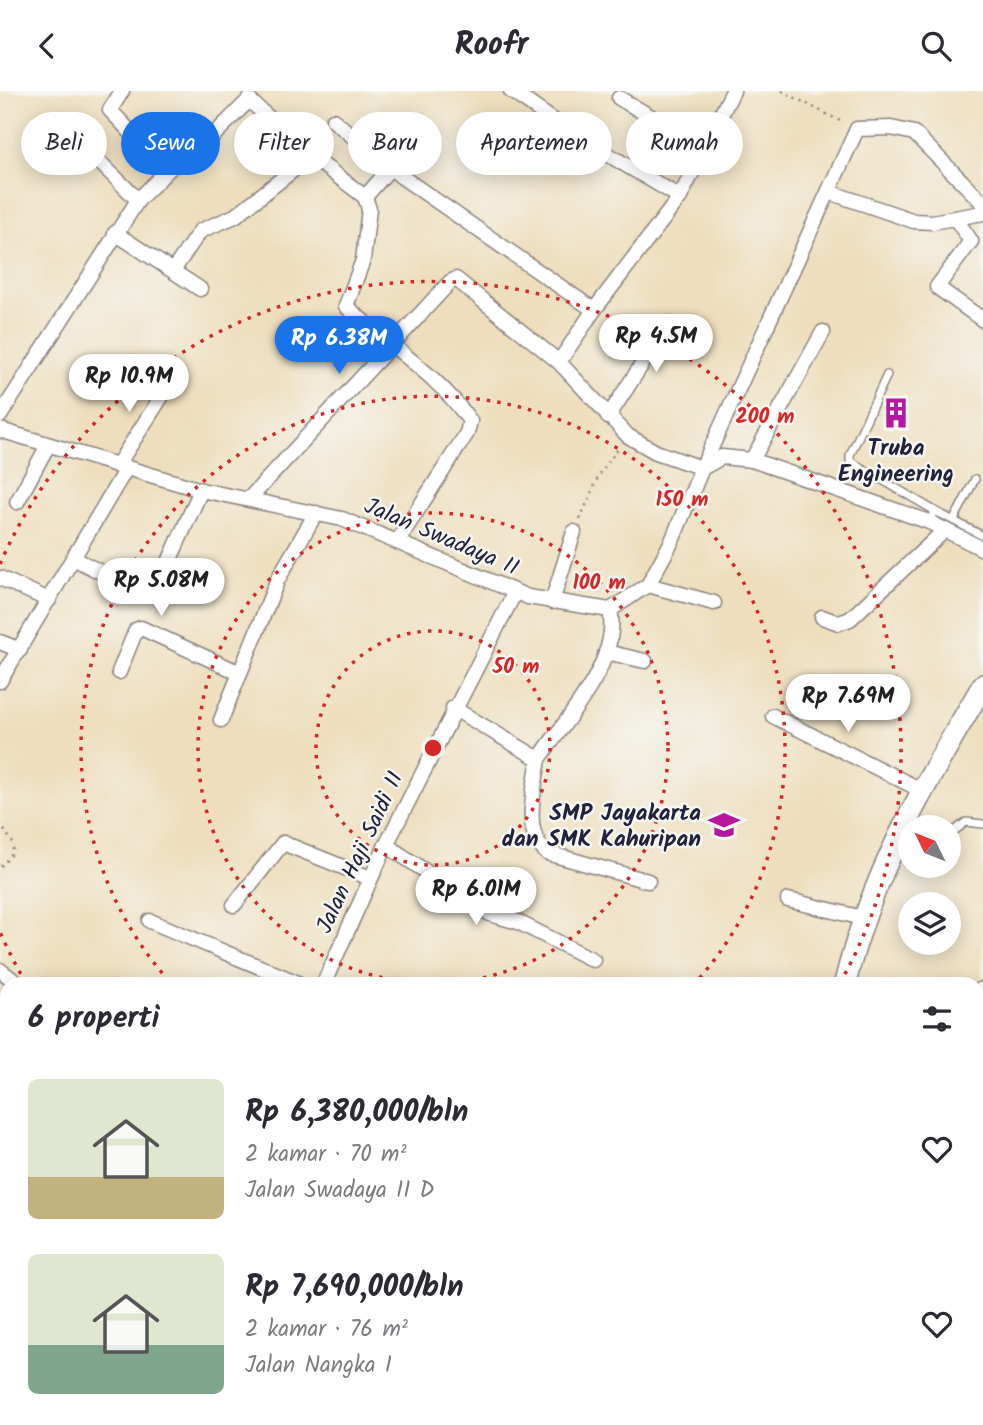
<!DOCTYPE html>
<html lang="id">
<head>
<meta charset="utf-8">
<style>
  body { margin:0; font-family:Kalam,sans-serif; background:#f2f2f3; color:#2b2b33; height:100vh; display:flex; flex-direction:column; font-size:26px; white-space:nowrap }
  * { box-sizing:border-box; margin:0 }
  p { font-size:23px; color:#7c7c81 }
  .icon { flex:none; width:38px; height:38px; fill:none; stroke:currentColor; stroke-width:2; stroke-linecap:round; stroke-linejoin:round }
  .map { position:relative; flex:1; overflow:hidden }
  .details { position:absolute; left:0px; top:886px; width:984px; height:450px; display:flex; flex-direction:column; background:#fff; border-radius:21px 21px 0 0; box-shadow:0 4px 18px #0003 }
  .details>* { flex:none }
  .guide { position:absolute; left:21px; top:21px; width:942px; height:63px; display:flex; gap:14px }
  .needle { width:46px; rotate:313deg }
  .controls { position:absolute; left:898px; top:724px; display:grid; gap:14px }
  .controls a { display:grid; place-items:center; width:63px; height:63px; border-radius:50%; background:#fff; box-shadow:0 4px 18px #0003; font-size:35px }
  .price { position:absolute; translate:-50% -60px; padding:0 16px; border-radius:24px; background:#fff; color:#222; font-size:23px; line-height:46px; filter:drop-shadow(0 2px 4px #0008) }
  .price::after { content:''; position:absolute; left:50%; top:42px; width:21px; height:16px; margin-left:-10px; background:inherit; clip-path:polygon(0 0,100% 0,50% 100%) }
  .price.on { background:#1a73e8; color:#fff }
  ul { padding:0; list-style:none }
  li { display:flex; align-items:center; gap:21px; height:175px; padding:0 28px }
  li span { display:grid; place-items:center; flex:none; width:196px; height:140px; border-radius:10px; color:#555 }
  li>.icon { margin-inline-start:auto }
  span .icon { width:84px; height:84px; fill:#fffc; stroke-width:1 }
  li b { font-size:30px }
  h2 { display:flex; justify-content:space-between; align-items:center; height:84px; padding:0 28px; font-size:30px }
  .tag { padding:0 24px; border-radius:32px; background:#fff; box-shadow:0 4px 18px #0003; font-size:24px; line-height:63px }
  .tag.on { background:#1a73e8; color:#fff }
  header { display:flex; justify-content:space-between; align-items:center; height:91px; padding:0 28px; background:#fff; font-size:32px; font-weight:800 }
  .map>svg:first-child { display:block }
  .built { fill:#dbcfb2 }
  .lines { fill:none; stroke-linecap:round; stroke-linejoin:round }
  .lane-casing { stroke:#88807c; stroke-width:10 }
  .street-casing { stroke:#88807c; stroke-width:17 }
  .secondary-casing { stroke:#88807c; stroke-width:24 }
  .highway-casing { stroke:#88807c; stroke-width:29 }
  .path { stroke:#88807c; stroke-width:2.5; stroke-dasharray:2 5; stroke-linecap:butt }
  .lane { stroke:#fff; stroke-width:7 }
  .street { stroke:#fff; stroke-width:14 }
  .secondary { stroke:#fff; stroke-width:21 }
  .highway { stroke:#fff; stroke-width:26 }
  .ring { fill:none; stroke:#d62828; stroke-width:3.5; stroke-dasharray:3.5 7 }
  .labels { text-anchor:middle; stroke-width:5; stroke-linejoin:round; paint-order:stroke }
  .poi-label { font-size:23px; font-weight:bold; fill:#22223b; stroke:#f6f6f2 }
  .street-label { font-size:23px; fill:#22223b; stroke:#f6f6f2 }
  .centre { fill:#d62828; stroke:#f6f6f2; stroke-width:3.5 }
  .ring-label { font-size:21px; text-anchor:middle; font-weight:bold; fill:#d62828; stroke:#f6f6f2; stroke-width:5; stroke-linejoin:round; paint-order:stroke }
</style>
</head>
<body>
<header><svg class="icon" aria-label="back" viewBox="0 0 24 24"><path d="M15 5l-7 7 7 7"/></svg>Roofr<svg class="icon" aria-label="search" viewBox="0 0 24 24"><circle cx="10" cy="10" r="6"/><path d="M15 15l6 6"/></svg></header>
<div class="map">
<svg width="983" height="1334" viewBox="0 0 983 1334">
  <rect width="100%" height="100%" fill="#f6f6f2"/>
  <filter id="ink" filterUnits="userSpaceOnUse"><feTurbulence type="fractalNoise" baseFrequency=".0143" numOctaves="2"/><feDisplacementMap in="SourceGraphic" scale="14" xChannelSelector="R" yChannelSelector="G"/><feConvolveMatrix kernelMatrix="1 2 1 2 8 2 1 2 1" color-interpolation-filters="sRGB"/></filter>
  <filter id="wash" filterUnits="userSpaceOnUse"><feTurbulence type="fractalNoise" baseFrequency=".00686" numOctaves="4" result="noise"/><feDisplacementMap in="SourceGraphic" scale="28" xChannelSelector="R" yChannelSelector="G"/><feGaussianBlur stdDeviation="1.57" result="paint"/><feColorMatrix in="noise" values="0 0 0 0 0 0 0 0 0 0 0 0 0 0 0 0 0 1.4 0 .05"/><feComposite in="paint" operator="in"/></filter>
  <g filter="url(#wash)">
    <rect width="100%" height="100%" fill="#eedebd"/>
    <path class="built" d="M977,1126l6,7v201h-86l-10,-6h89z"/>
  </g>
  <g filter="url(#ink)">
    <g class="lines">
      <g class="lane-casing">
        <g id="lane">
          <path d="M887,284l-37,80v6l85,50 -6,11"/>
          <path d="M935,420l48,25"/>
          <path d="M954,429l21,-41"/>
          <path d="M948,745l18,-14 17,2"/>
          <path d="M976,1180l7,-4"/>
          <path d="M976,1199l7,-6"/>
          <path d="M976,1306l7,-6"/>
          <path d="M0,1315l7,8"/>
          <path d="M11,1328l5,6"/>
          <path d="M935,1328l8,5 9,-5"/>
          <path d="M114,1334l3,-6"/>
          <path d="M979,1334l4,-4"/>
        </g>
      </g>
      <g class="street-casing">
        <g id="street">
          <path d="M122,0l-12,19 56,60"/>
          <path d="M511,0l59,41 110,65"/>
          <path d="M619,7l87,51"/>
          <path d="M333,29l69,57 192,133"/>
          <path d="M63,35l75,74"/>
          <path d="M829,101l85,29 18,1 51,-9"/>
          <path d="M365,106l4,12 -6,51 -17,46c41,39 92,68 124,115l-3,12 -70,109"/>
          <path d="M955,127l16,23 -34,46 46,33"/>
          <path d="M115,142l85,56"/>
          <path d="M174,178l26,-38 35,-15 76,-60"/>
          <path d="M559,271l35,-52 86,-113 53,-106"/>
          <path d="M0,325l138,-216 42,-42 22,-11 47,-47 62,56 54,41 27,-31"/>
          <path d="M608,326l60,-93"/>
          <path d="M0,339l201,60 141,29 186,78 82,13 38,-25 24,-44 30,-73 20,-11 30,3 177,62 54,27"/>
          <path d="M752,369l71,-128"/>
          <path d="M117,375l50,-78"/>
          <path d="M249,408l201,-217 6,-3 103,83 69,74 28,16 46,16 155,-339 34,-1 23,5 69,70"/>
          <path d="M17,411l31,-57"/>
          <path d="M73,467l51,26"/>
          <path d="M164,482l37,-83"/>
          <path d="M0,487l49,22"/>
          <path d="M648,494l66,18"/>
          <path d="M552,511l22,-70"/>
          <path d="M822,526l17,6 11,-4 95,-89"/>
          <path d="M0,551l20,8"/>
          <path d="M606,561l39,9"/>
          <path d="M119,581l17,-42 5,-2 97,44"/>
          <path d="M0,590l126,-212"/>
          <path d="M453,617l86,51c-4,28 -18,73 8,94l101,28"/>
          <path d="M773,625l148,74"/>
          <path d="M221,629l57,-141 38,-66"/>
          <path d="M539,668c27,-40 82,-98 71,-149"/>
          <path d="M386,754l104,69 28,8 75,38"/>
          <path d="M788,809l75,18"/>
          <path d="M234,814l49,-62 87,35"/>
          <path d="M150,830l148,62"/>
          <path d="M0,879l17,13"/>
          <path d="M324,892l62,-138 129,-253"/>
          <path d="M0,968l7,-8"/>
          <path d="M976,1088l7,6"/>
          <path d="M976,1113l7,7"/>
        </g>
      </g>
      <g class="secondary-casing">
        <g id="secondary">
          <path d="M845,892c27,-111 81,-201 138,-298"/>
          <path d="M763,1334l2,-6"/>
        </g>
      </g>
      <g class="highway-casing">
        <g id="highway">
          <path d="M976,910l7,-6"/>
          <path d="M976,969l7,-5"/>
          <path d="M976,1020l7,-6"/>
          <path d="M976,1043l7,-7"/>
          <path d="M976,1075l7,-5"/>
          <path d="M497,1334l8,-6"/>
          <path d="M550,1334l7,-6"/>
          <path d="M604,1334l7,-6"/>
          <path d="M649,1334l7,-6"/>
          <path d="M682,1334l7,-6"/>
        </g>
      </g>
      <g class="path">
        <path d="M782,0l62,32"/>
        <path d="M580,428l19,-44 21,-29"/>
        <path d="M0,733l13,19v10l-13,14"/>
      </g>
      <use href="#lane" class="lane"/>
      <use href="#street" class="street"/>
      <use href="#secondary" class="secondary"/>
      <use href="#highway" class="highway"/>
    </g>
  </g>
  <g class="ring">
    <circle cx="433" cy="657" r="117"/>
    <circle cx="433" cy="657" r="235"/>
    <path d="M169 890A352 352 0 1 1 697 890"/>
    <path d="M26 892A470 470 0 0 1 0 841M0 473A470 470 0 1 1 840 892"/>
  </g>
  <defs>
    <g id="building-bare" transform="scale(2.415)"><path d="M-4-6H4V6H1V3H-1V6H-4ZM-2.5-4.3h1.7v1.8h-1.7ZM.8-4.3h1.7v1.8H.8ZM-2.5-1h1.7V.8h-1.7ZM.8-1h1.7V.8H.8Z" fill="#b5179e" stroke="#f6f6f2" stroke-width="2.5" paint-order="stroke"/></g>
    <g id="school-bare" transform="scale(2.415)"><path d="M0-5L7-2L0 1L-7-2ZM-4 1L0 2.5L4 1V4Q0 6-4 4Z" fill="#b5179e" stroke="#f6f6f2" stroke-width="2.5" paint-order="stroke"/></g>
  </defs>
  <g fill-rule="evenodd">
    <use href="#building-bare" x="896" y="322"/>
    <use href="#school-bare" x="724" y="734"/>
  </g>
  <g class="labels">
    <g class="poi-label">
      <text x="896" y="364">Truba<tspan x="896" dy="26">Engineering</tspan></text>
      <text x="701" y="729" text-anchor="end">SMP Jayakarta<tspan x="701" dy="26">dan SMK Kahuripan</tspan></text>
    </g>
    <g class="street-label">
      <text transform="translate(442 445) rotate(23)" y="8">Jalan Swadaya II</text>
      <text transform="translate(359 761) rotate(-65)" y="8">Jalan Haji Saidi II</text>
    </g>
  </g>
  <circle cx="433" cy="657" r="10" class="centre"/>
  <g class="ring-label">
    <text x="765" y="332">200 m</text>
    <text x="682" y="415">150 m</text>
    <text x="599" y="498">100 m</text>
    <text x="516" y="582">50 m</text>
  </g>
</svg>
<div class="controls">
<a><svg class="needle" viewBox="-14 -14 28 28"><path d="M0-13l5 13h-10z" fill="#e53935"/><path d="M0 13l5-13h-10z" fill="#7c7c81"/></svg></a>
<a><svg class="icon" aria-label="layers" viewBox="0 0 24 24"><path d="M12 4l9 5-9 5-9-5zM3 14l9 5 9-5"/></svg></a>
</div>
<b class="price" style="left:656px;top:283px">Rp 4.5M</b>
<b class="price on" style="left:339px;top:285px">Rp 6.38M</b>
<b class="price" style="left:129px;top:323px">Rp 10.9M</b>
<b class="price" style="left:161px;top:527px">Rp 5.08M</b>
<b class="price" style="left:848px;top:643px">Rp 7.69M</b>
<b class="price" style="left:476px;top:836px">Rp 6.01M</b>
<div class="guide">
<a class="tag">Beli</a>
<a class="tag on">Sewa</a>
<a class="tag">Filter</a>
<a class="tag">Baru</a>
<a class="tag">Apartemen</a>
<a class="tag">Rumah</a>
</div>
<section class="details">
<h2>6 properti<svg class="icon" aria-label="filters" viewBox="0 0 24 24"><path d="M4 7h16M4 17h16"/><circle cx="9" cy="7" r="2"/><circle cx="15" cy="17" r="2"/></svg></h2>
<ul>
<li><span style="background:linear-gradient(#dfe7d0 70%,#c2b280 0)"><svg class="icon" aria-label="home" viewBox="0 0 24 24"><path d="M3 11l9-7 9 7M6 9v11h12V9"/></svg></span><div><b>Rp 6,380,000/bln</b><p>2 kamar · 70 m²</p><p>Jalan Swadaya II D</p></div><svg class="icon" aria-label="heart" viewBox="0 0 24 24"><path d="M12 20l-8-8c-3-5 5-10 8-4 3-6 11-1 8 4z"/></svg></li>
<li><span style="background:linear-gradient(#dfe7d0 65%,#7fa58c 0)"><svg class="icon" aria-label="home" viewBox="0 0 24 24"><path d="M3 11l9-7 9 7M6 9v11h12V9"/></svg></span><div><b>Rp 7,690,000/bln</b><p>2 kamar · 76 m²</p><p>Jalan Nangka I</p></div><svg class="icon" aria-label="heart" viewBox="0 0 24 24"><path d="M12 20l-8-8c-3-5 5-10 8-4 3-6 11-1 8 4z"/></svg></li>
</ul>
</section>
</div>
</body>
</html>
